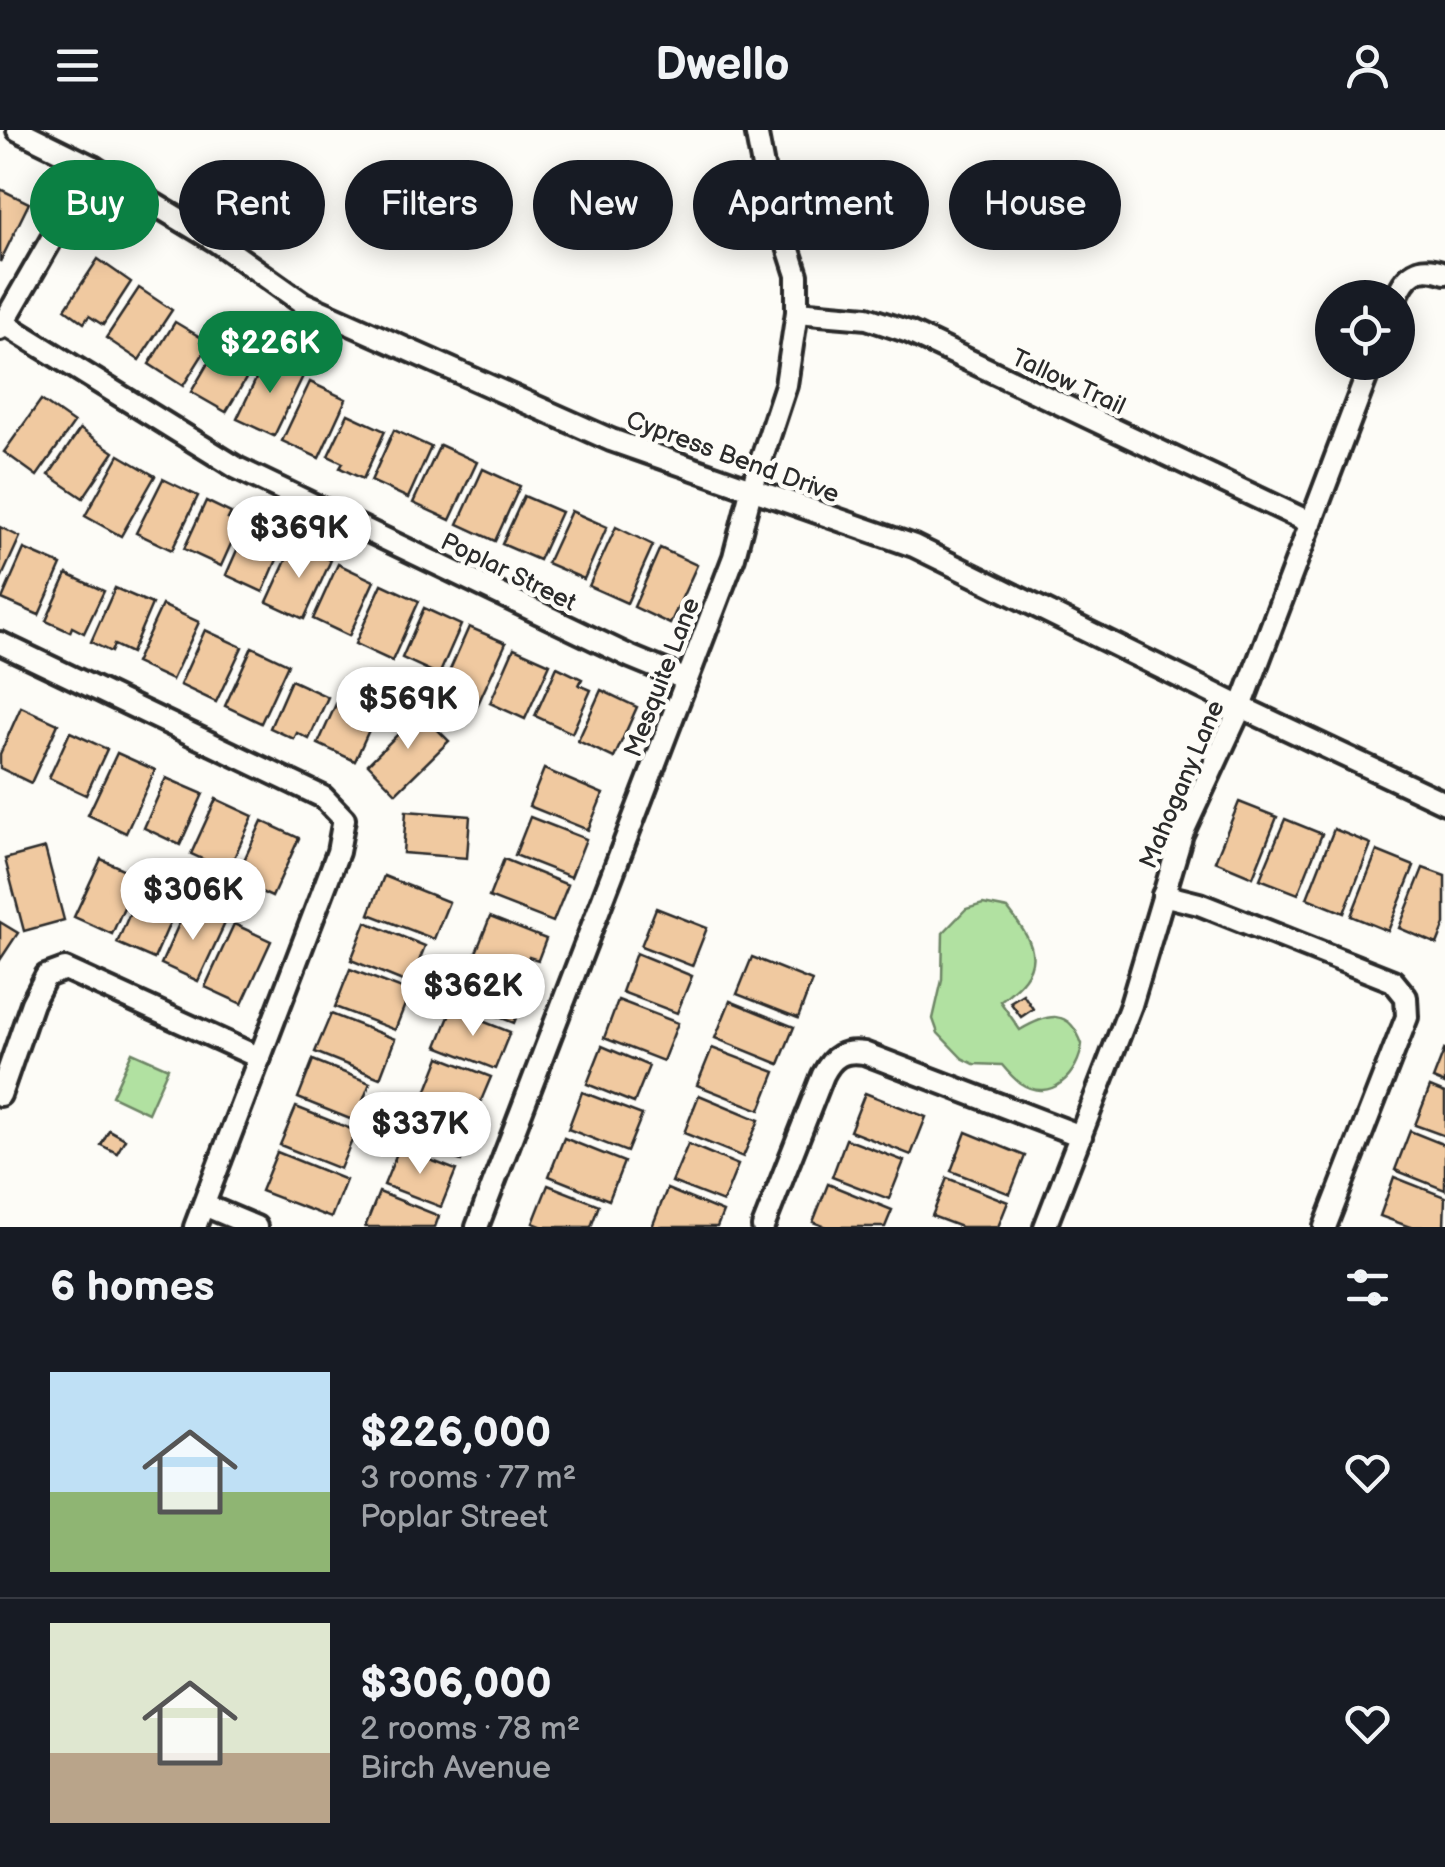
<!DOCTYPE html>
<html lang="en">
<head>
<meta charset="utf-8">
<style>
  body { margin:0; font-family:"Balsamiq Sans",sans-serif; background:#20242c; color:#f1f3f6; height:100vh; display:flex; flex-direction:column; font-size:38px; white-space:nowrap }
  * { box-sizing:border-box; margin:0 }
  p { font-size:32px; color:#9ea1a6 }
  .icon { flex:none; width:55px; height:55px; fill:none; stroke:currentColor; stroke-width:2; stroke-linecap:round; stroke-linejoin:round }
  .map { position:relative; height:1097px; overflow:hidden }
  .panel { display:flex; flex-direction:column; background:#171b24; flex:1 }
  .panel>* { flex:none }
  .guide { position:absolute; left:30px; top:30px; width:1385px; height:90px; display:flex; gap:20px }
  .controls { position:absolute; left:1315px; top:150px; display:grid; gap:20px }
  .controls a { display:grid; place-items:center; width:100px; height:100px; border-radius:50%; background:#171b24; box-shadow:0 5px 25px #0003; font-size:50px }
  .price { position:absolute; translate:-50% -85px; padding:0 22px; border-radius:35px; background:#fff; color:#222; font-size:32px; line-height:65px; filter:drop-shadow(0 2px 5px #0008) }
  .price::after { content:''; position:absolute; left:50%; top:60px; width:30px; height:22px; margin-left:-15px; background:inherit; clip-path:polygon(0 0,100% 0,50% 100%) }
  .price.current { background:#0b8043; color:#fff }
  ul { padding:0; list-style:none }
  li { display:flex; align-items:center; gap:30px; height:250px; padding:0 50px }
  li+li { border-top:2px solid #363941 }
  li span { display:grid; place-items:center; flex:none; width:280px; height:200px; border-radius:0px; color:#555 }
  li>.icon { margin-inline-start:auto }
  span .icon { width:120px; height:120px; fill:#fffc; stroke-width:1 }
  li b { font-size:42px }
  h2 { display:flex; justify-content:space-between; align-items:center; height:120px; padding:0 50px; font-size:42px }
  .pill { padding:0 35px; border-radius:45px; background:#171b24; box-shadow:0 5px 25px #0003; font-size:35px; line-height:90px }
  .pill.current { background:#0b8043; color:#fff }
  header { display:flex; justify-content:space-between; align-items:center; height:130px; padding:0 50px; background:#171b24; font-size:45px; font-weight:700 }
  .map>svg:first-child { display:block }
  .green { fill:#b1e1a1; stroke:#6e8666; stroke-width:2.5 }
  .building { fill:#f0c9a0; stroke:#2b2b2b; stroke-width:2.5 }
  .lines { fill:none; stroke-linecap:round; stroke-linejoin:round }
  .minor-casing { stroke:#2b2b2b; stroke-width:28 }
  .minor { stroke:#fdfcf7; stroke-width:20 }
  .labels { text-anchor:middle; stroke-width:9; stroke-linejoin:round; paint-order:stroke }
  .street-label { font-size:25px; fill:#2b2b2b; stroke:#fdfcf7 }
</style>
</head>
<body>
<header><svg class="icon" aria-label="menu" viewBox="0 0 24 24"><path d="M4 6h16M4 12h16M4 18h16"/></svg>Dwello<svg class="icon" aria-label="person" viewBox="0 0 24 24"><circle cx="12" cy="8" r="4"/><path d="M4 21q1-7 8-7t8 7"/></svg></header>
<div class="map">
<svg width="1445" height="1097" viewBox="0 0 1445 1097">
  <rect width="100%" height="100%" fill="#fdfcf7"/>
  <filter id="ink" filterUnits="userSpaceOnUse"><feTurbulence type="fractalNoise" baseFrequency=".01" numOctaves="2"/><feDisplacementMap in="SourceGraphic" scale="20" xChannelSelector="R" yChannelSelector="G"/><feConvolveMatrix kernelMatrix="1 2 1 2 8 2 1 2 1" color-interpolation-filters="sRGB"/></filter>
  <g filter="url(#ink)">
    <g class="green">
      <path d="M983,774l25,5c31,40 37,59 -8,92l20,29c27,-16 49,-23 62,14 -3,30 -31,60 -62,39 -7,-5 -13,-12 -18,-18l-28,-1 -12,-6 -24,-25 -5,-14 9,-39 1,-47 23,-24z"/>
      <path d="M132,922l36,16 -20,45 -36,-17z"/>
    </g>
    <g class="building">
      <path d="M0,59l29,14 -29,59z"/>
      <path d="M98,129l33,23 -28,43 -14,-9 -5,7 -19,-14z"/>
      <path d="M139,158l33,22 -33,50 -33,-22z"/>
      <path d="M175,192l35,21 -27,43 -34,-22z"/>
      <path d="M224,206l35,21 -33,55 -35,-20z"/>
      <path d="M267,226l37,18 -30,62 -37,-17z"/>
      <path d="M310,252l36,17 -27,59 -37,-17z"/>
      <path d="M41,270l33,23 -37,53 -33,-24z"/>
      <path d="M348,284l37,17 -22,48 -23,-11 3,-5 -15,-7z"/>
      <path d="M80,299l34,23 -31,46 -34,-23z"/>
      <path d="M394,300l37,17 -23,51 -37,-17z"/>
      <path d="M440,315l37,17 -27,58 -37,-17z"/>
      <path d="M119,325l36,21 -34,60 -36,-20z"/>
      <path d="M483,339l37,17 -25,55 -37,-17z"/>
      <path d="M163,349l35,17 -26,54 -36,-17z"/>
      <path d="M524,366l37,16 -22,48 -37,-16z"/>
      <path d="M206,371l25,12 -3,6 12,5 -19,42 -37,-17z"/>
      <path d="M571,381l36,16 -23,52 -37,-16z"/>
      <path d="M248,395l37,16 -22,51 -37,-17z"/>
      <path d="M0,397l20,10 -20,44z"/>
      <path d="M616,397l37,18 -26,58 -38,-17z"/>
      <path d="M294,413l37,17 -27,59 -37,-17z"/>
      <path d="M660,418l37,17 -27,59 -36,-17z"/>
      <path d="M24,419l37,16 -22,50 -37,-16z"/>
      <path d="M338,434l36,17 -25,55 -36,-17z"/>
      <path d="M67,444l37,17 -20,42 -12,-6 -2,5 -24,-11z"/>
      <path d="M382,454l37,17 -27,60 -37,-17z"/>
      <path d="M115,458l37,16 -21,49 -17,-8 -3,7 -20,-10z"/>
      <path d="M162,475l37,17 -27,58 -37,-17z"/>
      <path d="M424,478l37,17 -22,50 -37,-17z"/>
      <path d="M469,497l37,16 -29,63 -36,-16z"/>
      <path d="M205,500l37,17 -26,55 -36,-17z"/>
      <path d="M252,517l36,17 -27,59 -36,-17z"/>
      <path d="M514,518l36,16 -25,55 -35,-16z"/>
      <path d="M557,537l25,12 -3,6 12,5 -19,43 -37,-17z"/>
      <path d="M291,550l37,17 -19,42 -12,-6 -3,6 -24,-11z"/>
      <path d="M601,560l36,17 -23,51 -36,-17z"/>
      <path d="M341,563l37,17 -23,51 -37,-17z"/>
      <path d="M21,577l37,17 -27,59 -31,-15v-14z"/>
      <path d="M420,582l29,29 -53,52 -28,-29z"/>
      <path d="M70,602l37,17 -21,46 -37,-17z"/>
      <path d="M117,623l38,17 -29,63 -38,-18z"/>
      <path d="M544,639l59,25 -15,36 -59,-24z"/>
      <path d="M166,648l37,16 -23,51 -36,-17z"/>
      <path d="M216,669l37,17 -25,55 -37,-17z"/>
      <path d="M1239,672l38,15 -24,60 -38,-16z"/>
      <path d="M406,681l64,5 -3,42 -64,-5z"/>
      <path d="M530,687l56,22 -15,38 -56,-22z"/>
      <path d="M1285,689l37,15 -24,60 -38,-15z"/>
      <path d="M262,691l37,17 -27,59 -37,-17z"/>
      <path d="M1334,699l37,15 -27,69 -37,-15z"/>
      <path d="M45,718l19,72 -40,11 -19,-72z"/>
      <path d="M1377,721l37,15 -26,65 -37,-15z"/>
      <path d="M101,729l37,17 -26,58 -38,-17z"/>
      <path d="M504,729l64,26 -15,37 -64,-25z"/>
      <path d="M1423,738l22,8v48l-8,20 -38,-16z"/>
      <path d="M384,746l65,26 -15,37 -65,-25z"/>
      <path d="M143,753l37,17 -26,59 -37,-16z"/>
      <path d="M187,776l38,17 -27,58 -37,-17z"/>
      <path d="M656,778l51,20 -15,38 -51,-20z"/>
      <path d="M490,787l56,22 -8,21 -9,-3 -7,16 -47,-18z"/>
      <path d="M0,792l18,11 -18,27z"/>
      <path d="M366,792l59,24 -15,38 -59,-24z"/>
      <path d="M234,794l37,17 -29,63 -37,-17z"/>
      <path d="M636,823l56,23 -15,37 -55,-21z"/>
      <path d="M752,827l60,24 -14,37 -61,-24z"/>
      <path d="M469,832l60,24 -15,37 -60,-24z"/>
      <path d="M350,839l60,23 -15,38 -60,-23z"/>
      <path d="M1023,864l10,15 -12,8 -11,-15z"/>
      <path d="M618,870l60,23 -15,38 -59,-23z"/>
      <path d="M730,871l64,26 -15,37 -64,-26z"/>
      <path d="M452,879l58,23 -15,37 -58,-23z"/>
      <path d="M331,884l64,25 -15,39 -65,-26z"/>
      <path d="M602,916l47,20 -15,37 -47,-19z"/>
      <path d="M712,918l63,24 -15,38 -63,-25z"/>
      <path d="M1445,918v36l-12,-5z"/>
      <path d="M440,927l51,20 -16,38 -50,-20z"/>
      <path d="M313,930l57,23 -15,38 -57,-23z"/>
      <path d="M1430,957l15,6v43l-30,-11z"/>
      <path d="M582,962l60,23 -15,37 -59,-23z"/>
      <path d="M865,963l61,24 -15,38 -61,-24z"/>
      <path d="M699,965l60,25 -16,37 -59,-24z"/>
      <path d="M426,975l43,17 -4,12 6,2 -10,25 -49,-19z"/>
      <path d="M296,977l60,24 -16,38 -60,-24z"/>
      <path d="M109,1000l16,9 -8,14 -16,-8z"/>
      <path d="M1410,1001l35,14v45l-50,-20z"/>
      <path d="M966,1002l59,24 -15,38 -59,-23z"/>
      <path d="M564,1008l60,24 -15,38 -60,-24z"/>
      <path d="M846,1009l58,22 -15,38 -57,-22z"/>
      <path d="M688,1014l50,21 -15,37 -51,-20z"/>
      <path d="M399,1018l57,22 -15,37 -57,-22z"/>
      <path d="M277,1022l69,28 -15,38 -70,-27z"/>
      <path d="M1394,1047l51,20 -1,30h-34l-30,-11z"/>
      <path d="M947,1048l61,24 -10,25h-37l-29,-11z"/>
      <path d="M828,1054l64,26 -7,17h-59l-13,-5z"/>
      <path d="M548,1055l51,20 -8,22h-48l-10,-4z"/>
      <path d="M667,1059l56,23 -6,15h-65z"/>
      <path d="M379,1062l60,24 -4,11h-70z"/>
    </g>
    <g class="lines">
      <g class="minor-casing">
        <g id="minor">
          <path d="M18,0l75,37 124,75 86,61 308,137 303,106 327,161 204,96"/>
          <path d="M1396,168c10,-25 23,-35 49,-25"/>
          <path d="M797,182l70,6 42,14 402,191"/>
          <path d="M0,191l237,147 394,189 56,23"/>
          <path d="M0,199l93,-162"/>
          <path d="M0,513l323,154 21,22 -6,33 -143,375"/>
          <path d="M1163,765l36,9 194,77 13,16 1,20 -82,210"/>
          <path d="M0,965l32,-92 14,-27 19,-7 195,89"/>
          <path d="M204,1075l52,22"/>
          <path d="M477,1097l257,-670 17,-66 35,-106 11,-73v-37l-33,-103 -8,-42"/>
          <path d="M763,1097l60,-152c10,-19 20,-25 41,-22l217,83"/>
          <path d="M1045,1097l86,-222 51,-171 59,-127 131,-345"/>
        </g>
      </g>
      <use href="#minor" class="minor"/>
    </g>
  </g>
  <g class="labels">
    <g class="street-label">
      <text transform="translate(1069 251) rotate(25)" y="9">Tallow Trail</text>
      <text transform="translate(733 326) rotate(20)" y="9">Cypress Bend Drive</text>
      <text transform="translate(509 441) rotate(26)" y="9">Poplar Street</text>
      <text transform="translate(661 547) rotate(-69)" y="9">Mesquite Lane</text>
      <text transform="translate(1181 654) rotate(-67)" y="9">Mahogany Lane</text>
    </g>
  </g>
</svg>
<div class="controls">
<a><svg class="icon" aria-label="locate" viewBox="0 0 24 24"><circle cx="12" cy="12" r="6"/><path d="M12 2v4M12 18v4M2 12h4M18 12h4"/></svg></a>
</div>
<b class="price current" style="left:270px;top:266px">$226K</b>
<b class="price" style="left:299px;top:451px">$369K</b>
<b class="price" style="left:408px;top:622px">$569K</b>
<b class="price" style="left:193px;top:813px">$306K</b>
<b class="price" style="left:473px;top:909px">$362K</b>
<b class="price" style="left:420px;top:1047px">$337K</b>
<div class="guide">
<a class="pill current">Buy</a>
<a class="pill">Rent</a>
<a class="pill">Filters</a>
<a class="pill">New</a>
<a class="pill">Apartment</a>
<a class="pill">House</a>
</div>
</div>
<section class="panel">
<h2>6 homes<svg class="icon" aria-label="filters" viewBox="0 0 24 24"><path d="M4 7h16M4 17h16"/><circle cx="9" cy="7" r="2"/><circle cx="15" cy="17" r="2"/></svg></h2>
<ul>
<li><span style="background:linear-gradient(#bfe0f5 60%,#8fb573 0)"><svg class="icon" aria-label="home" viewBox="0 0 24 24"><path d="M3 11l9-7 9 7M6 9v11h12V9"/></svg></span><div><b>$226,000</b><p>3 rooms · 77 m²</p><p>Poplar Street</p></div><svg class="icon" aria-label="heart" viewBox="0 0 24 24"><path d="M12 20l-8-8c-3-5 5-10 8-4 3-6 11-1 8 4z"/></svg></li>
<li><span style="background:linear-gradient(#dfe7d0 65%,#b9a48a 0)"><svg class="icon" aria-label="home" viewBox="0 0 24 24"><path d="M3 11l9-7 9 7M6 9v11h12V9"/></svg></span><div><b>$306,000</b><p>2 rooms · 78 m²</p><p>Birch Avenue</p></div><svg class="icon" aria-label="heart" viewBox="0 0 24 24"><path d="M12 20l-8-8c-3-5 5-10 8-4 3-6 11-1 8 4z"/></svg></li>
</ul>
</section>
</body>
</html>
